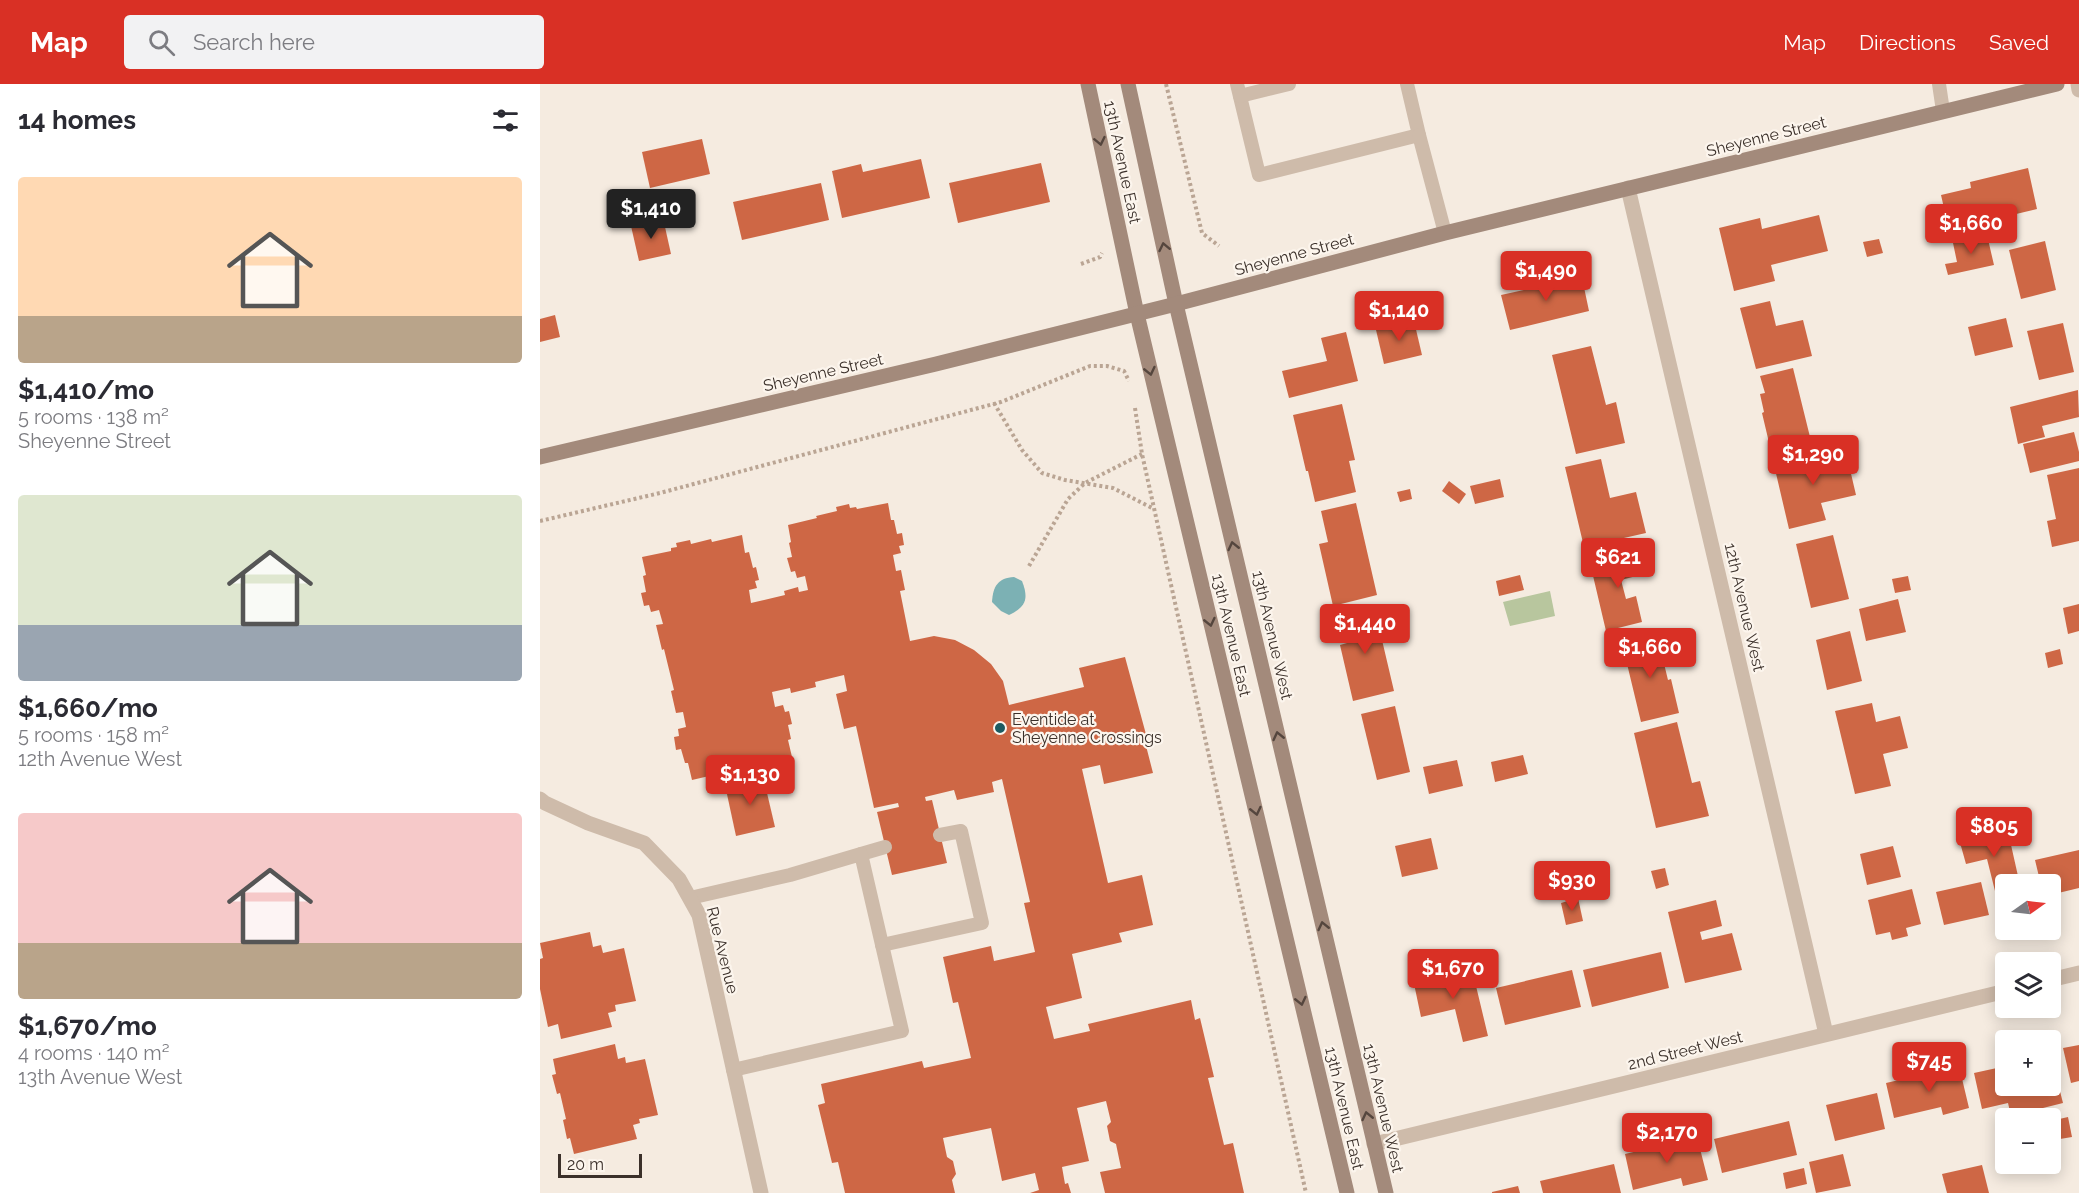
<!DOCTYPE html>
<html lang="en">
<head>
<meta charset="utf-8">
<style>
  body { margin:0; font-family:Raleway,sans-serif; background:#f2f2f3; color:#2b2b33; height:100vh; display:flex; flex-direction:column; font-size:22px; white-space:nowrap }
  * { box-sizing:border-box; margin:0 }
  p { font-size:20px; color:#7c7c81 }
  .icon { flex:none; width:33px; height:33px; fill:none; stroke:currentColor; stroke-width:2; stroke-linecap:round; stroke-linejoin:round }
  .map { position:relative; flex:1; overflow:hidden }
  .side { display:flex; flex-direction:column; background:#fff; width:540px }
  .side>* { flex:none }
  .needle { width:39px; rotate:76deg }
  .tools { position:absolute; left:1455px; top:790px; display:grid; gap:12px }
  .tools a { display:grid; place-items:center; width:66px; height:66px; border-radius:6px; background:#fff; box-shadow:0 3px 15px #0003; font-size:30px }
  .scale { position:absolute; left:18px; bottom:15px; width:84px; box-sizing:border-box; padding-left:6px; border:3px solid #3b302a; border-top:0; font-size:16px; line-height:21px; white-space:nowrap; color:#3b302a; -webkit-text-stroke:4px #fcf5ed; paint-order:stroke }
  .price { position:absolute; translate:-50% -51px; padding:0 14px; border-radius:6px; background:#d93025; color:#fff; font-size:20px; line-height:39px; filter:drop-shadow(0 2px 3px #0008) }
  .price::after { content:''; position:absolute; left:50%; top:36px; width:18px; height:14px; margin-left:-9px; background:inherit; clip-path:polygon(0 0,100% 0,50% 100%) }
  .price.active { background:#222; color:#fff }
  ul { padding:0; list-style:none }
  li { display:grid; align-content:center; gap:12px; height:318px; padding:0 18px }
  li span { display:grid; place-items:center; height:186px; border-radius:6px; color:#555 }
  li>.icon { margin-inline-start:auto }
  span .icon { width:108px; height:108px; fill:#fffc; stroke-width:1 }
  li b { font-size:26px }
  h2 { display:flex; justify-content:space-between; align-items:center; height:72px; padding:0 18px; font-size:26px }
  header { display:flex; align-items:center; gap:36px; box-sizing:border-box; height:84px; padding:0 30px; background:#d93025; color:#fff }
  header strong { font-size:28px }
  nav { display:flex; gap:33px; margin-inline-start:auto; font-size:21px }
  .search { width:420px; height:54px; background:#f2f2f3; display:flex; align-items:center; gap:15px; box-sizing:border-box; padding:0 21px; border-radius:6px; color:#7c7c81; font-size:22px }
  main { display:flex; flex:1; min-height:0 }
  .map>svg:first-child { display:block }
  .green { fill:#b8c69e }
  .water { fill:#7cb1b4 }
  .building { fill:#ce6745 }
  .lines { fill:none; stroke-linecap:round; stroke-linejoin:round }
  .path { stroke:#baa594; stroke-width:4; stroke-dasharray:3 3; stroke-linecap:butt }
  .lane { stroke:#cebbaa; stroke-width:14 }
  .street { stroke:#cebbaa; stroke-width:15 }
  .secondary { stroke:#a38a7b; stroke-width:15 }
  .oneway { stroke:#55463e }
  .poi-dot { fill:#1c5b61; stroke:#fcf5ed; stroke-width:2 }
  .labels { text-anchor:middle; stroke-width:4.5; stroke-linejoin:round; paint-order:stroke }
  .street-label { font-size:16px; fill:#3b302a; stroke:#fcf5ed }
  .poi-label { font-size:16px; fill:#3b302a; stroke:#fcf5ed; text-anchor:start }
</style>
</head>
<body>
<header>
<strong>Map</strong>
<div class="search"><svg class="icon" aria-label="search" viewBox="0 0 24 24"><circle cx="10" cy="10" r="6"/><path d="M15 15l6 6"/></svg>Search here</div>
<nav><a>Map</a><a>Directions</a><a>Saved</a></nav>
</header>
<main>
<section class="side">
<h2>14 homes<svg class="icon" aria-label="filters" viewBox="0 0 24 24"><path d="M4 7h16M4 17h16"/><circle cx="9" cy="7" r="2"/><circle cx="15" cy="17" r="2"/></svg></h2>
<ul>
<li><span style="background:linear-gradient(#ffd9b3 75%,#b9a48a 0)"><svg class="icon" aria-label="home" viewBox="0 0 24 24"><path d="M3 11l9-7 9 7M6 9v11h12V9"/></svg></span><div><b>$1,410/mo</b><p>5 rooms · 138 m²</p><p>Sheyenne Street</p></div></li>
<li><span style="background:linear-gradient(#dfe7d0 70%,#9aa5b1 0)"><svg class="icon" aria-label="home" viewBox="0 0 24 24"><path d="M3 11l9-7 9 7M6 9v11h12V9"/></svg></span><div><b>$1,660/mo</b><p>5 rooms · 158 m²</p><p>12th Avenue West</p></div></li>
<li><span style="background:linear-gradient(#f6c9c9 70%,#b9a48a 0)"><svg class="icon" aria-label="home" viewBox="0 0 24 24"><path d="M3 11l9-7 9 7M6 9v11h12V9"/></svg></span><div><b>$1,670/mo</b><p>4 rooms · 140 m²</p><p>13th Avenue West</p></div></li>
</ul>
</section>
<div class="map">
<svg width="1539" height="1109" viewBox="0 0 1539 1109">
  <rect width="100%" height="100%" fill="#f5ebe0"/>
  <path class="green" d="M1010,507l5,25 -45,10 -7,-24z"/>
  <path class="water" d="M474,493l8,4c7,18 4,26 -13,34l-8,-4 -9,-9c1,-16 6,-24 22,-25z"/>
  <g class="building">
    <path d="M162,55l8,35 -60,14 -8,-36z"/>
    <path d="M381,75l9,39 -88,20 -10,-47 29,-7 2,8z"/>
    <path d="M501,79l9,39 -92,21 -9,-40z"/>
    <path d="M1488,84l9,41 -88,21 -8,-35 30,-7 -1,-6z"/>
    <path d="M281,99l8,37 -87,20 -9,-38z"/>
    <path d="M1279,131l9,36 -57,14 4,16 -41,10 -15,-63 41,-10 2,11z"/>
    <path d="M123,134l8,36 -32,7 -8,-35z"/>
    <path d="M1447,151l7,30 -46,10 -3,-11 12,-2 -4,-19z"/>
    <path d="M1339,155l4,14 -16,4 -4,-15z"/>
    <path d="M1505,157l11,49 -35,9 -12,-49z"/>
    <path d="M1041,189l8,38 -79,19 -9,-35 46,-10 -1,-3z"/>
    <path d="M1230,217l6,25 27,-6 9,36 -56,13 -16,-61z"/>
    <path d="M15,231l5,22 -20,5v-23z"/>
    <path d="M1466,234l7,29 -38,9 -7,-29z"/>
    <path d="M874,237l8,34 -38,9 -8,-34z"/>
    <path d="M1523,239l11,49 -35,8 -12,-49z"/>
    <path d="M806,248l12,49 -69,17 -7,-27 45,-10 -6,-23z"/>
    <path d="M1051,262l15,59 10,-3 9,41 -49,11 -24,-99z"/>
    <path d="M1253,284l18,73 -40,10 -9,-38 2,-1 -4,-18 5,-1 -5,-17z"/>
    <path d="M1538,306l1,27 -37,9 3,11 -27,7 -8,-37z"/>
    <path d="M802,320l13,56 -6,1 7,31 -41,10 -7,-31h-2l-13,-56z"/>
    <path d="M1534,348l5,20v9l-49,12 -7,-29z"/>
    <path d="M1305,364l11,47 -35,8 5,17 -37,9 -15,-64z"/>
    <path d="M1061,375l9,39 26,-6 10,41 -62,14 -19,-80z"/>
    <path d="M1539,384v73l-27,6 -5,-26 9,-2 -9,-44z"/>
    <path d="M960,395l4,18 -29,7 -5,-18z"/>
    <path d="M909,397l17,13 -7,10 -17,-13z"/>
    <path d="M870,405l2,10 -12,3 -3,-10z"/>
    <path d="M348,419l3,17h3l3,14 5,-1 2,12 -5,1 2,7 -8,2 3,16 5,-1 4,20 -5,1 10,50 24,-5 21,4 19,10 17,14 12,17 6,24 75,-18 -5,-19 46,-11 22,81h-3l9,35 -49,11 -4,-19 -18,4 26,114 34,-8 11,50 -34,8 3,9 -50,12 10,44 -36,9 8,32 36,-8 -2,-7 103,-24 4,20 5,-2 14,59 -6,1 16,67 9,-2 11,50h-139l-5,-21 21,-4 -5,-24 -6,-3 -3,-15 4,-4 -5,-21 -29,7 12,53 -27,6 3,17 3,-1 3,10h-41l9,-3 -4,-17 -33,8 -11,-53 -48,10 4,19 6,4 3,13 -4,6 3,13h-110l-7,-31 -6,1 -14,-58 7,-2 -4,-19 101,-23 2,7 47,-10 -13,-56 -5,1 -10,-46 48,-11 3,15 41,-9 -11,-49 6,-1 -28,-123 -10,3 2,10 -37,8 -3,-10 -29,7 1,4 6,-1 15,63 -55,12 -15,-63 22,-5 -1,-4 -24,5 -18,-82 -12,3 -8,-35 11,-3 -3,-16 -29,7 1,5 -25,6 -1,-5 -18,4 3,15 8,-2 2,7 4,-1 3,13 -4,1 3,14 -3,1 4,17 -30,7v3l-20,4 1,5 -14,3 -1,-4 -6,1v-3l-30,7 -4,-17h-3l-4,-14 -5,1 -2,-13 5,-1 -1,-7 8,-2 -3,-15 -7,1 -5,-22 3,-1 -10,-41 -2,1 -6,-25 7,-1 -4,-14 -8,2 -2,-7 -5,1 -3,-13 5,-1 -3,-16 3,-1 -4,-18 29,-6v-3l6,-1 -1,-4 14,-3 1,4 20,-5 1,3 30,-7 3,18 4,-1 4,16 3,-1 3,13 -4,1 2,7 -8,2 2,13 34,-8 -1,-4 14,-4 1,5 9,-2 -3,-14 -8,2 -2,-7 -4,1 -4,-14 5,-1 -3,-14 2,-1 -3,-17 29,-7 -1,-2 21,-5 -1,-4 13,-3 1,4 6,-1 1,2z"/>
    <path d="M816,419l21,92 -44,11 -14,-62 9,-2 -7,-31z"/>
    <path d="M1293,451l16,64 -38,9 -15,-64z"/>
    <path d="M1102,467l6,22 -27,7 5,19 10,-3 6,26 -36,9 -16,-68z"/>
    <path d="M980,491l4,15 -25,6 -3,-15z"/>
    <path d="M1368,492l3,14 -16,3 -3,-14z"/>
    <path d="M1358,515l8,33 -40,9 -7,-32z"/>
    <path d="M1539,520v27l-11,3 -5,-26z"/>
    <path d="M834,522l20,85 -41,10 -13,-56 7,-2 -7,-29z"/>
    <path d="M1310,547l12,50 -35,9 -11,-50z"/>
    <path d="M1117,551l11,45 3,-1 8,34 -38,9 -19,-79z"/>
    <path d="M1520,565l3,15 -15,4 -3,-15z"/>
    <path d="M1332,619l4,19 24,-6 8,32 -25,6 8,32 -36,8 -20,-83z"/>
    <path d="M855,622l15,66 -33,8 -16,-66z"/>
    <path d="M1137,638l15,61 8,-2 9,35 -53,12 -22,-95z"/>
    <path d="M983,671l5,19 -33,8 -4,-20z"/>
    <path d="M917,676l6,26 -34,8 -6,-27z"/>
    <path d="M223,692l12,51 -39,9 -11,-51z"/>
    <path d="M1467,743l13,58h-14v17l-8,1 -11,-44 -21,5 -7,-25z"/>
    <path d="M891,754l7,31 -36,8 -7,-31z"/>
    <path d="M1353,762l8,31 -34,8 -7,-31z"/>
    <path d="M1539,766v38l-29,7v-10h-9l-6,-25z"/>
    <path d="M1125,784l4,17 -13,4 -5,-18z"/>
    <path d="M1441,798l8,33 -45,10 -8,-33z"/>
    <path d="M1372,805l9,35 -15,4 2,8 -16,4 -2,-8 -14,3 -8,-35z"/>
    <path d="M1038,814l5,23 -17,4 -5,-22z"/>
    <path d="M1176,816l6,26 -22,6 2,8 30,-7 10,37 -57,13 -17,-71z"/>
    <path d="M50,848l3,15 8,-2 2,8 21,-5 12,53 -21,4 1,6 -8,2 4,14 -51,12 -3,-15 -10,3 -8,-38v-30l3,-1 -3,-15z"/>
    <path d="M1121,868l8,36 -77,19 -9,-37z"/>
    <path d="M931,881l17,71 -25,6 -8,-33 -34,8 -8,-38z"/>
    <path d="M1032,886l9,37 -76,18 -9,-37z"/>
    <path d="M75,960l3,15 7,-2 1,6 19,-4 13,56 -19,4 1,4 -7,2 4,14 -63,15 -4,-16 -3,1 -4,-19 3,-1 -6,-26 -3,1 -5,-19 4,-1 -3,-15z"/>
    <path d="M1539,961v36l-8,2 -8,-35z"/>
    <path d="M1510,968l13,51 -52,13 -3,-13 -26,6 -8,-36 32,-7v20h44z"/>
    <path d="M1419,982l10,42 -26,7 -2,-8 -47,11 -8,-35z"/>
    <path d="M1337,1009l8,36 -50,12 -9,-36z"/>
    <path d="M1528,1033l4,20 -12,2 -5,-19z"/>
    <path d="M1249,1037l8,34 -75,18 -8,-34z"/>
    <path d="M1157,1053l11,43 -25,6 -2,-8 -48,12 -8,-36z"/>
    <path d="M1303,1070l8,32 -35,7 -7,-31z"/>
    <path d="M1074,1080l7,29h-78l-3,-12z"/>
    <path d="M1442,1081l7,28h-42l-5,-19z"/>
    <path d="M1264,1084l3,16 -21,5 -3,-16z"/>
    <path d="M978,1102l2,7h-28v-1z"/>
  </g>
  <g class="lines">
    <g class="path">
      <path d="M626,0l36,149 17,13"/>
      <path d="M541,180l19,-7 2,-4"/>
      <path d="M454,319l28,47 20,23 23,7 48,8 41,21"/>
      <path d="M595,324l7,46 164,739"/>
      <path d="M0,437l120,-28 341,-91 89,-36h17l17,5 5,10"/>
      <path d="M489,482l39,-67 17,-16 57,-29"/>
    </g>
    <g class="lane">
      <path d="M697,0l22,91 160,-40 -12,-51"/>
      <path d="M1399,0l4,27"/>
      <path d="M700,12l49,-12"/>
      <path d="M879,51l26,98"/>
      <path d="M321,770l24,-7"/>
      <path d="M150,814l100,-23 71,-21 41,177 -169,39"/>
      <path d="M342,861l100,-22 -21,-92 -21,4"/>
    </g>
    <g class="street">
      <path d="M1538,0l1,6"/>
      <path d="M1088,104l198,846"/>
      <path d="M0,715l5,4 43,20 56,20 35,36 20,36 62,278"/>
      <path d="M1510,896l29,-7"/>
      <path d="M834,1060l632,-153"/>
    </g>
    <g class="secondary">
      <path d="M548,0l49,230 210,879"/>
      <path d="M588,0l48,220 210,889"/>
      <path d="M0,373l396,-93 240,-60 269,-71 612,-149"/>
    </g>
  </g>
  <defs><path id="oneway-chevron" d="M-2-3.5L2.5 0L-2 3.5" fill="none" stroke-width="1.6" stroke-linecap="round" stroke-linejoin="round" transform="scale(1.5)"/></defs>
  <g class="oneway">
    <use href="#oneway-chevron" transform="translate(560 57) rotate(78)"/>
    <use href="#oneway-chevron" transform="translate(624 163) rotate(-102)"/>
    <use href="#oneway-chevron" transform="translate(610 287) rotate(77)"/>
    <use href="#oneway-chevron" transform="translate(693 462) rotate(-103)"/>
    <use href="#oneway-chevron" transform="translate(670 538) rotate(77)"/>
    <use href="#oneway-chevron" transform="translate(738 652) rotate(-103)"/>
    <use href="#oneway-chevron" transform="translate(716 727) rotate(77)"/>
    <use href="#oneway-chevron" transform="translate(783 842) rotate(-103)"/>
    <use href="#oneway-chevron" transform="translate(761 917) rotate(77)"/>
    <use href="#oneway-chevron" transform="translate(827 1032) rotate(-103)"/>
  </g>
  <circle class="poi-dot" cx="460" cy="644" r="6"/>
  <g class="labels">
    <g class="street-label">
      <text transform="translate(1226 52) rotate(-14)" y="6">Sheyenne Street</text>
      <text transform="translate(583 78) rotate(78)" y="6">13th Avenue East</text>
      <text transform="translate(754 170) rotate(-15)" y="6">Sheyenne Street</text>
      <text transform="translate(283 288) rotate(-13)" y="6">Sheyenne Street</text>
      <text transform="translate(1205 523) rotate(77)" y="6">12th Avenue West</text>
      <text transform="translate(692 551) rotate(77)" y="6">13th Avenue East</text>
      <text transform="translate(733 551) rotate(77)" y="6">13th Avenue West</text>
      <text transform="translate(183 866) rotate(76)" y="6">Rue Avenue</text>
      <text transform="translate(1145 966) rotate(-14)" y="6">2nd Street West</text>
      <text transform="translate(805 1024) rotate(77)" y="6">13th Avenue East</text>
      <text transform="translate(844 1024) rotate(77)" y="6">13th Avenue West</text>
    </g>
    <g class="poi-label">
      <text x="472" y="641">Eventide at<tspan x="472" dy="18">Sheyenne Crossings</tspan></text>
    </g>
  </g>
</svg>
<div class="tools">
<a><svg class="needle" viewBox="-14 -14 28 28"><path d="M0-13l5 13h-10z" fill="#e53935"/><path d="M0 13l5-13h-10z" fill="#7c7c81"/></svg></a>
<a><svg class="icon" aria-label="layers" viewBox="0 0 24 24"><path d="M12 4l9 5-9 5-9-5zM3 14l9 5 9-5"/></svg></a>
<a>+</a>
<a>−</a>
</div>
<div class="scale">20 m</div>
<b class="price active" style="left:111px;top:156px">$1,410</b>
<b class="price" style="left:1431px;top:171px">$1,660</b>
<b class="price" style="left:1006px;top:218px">$1,490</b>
<b class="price" style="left:859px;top:258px">$1,140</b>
<b class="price" style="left:1273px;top:402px">$1,290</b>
<b class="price" style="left:1078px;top:505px">$621</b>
<b class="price" style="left:825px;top:571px">$1,440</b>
<b class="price" style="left:1110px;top:595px">$1,660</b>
<b class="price" style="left:210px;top:722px">$1,130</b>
<b class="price" style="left:1454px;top:774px">$805</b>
<b class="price" style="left:1032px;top:828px">$930</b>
<b class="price" style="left:913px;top:916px">$1,670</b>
<b class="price" style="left:1389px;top:1009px">$745</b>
<b class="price" style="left:1127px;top:1080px">$2,170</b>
</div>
</main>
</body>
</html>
